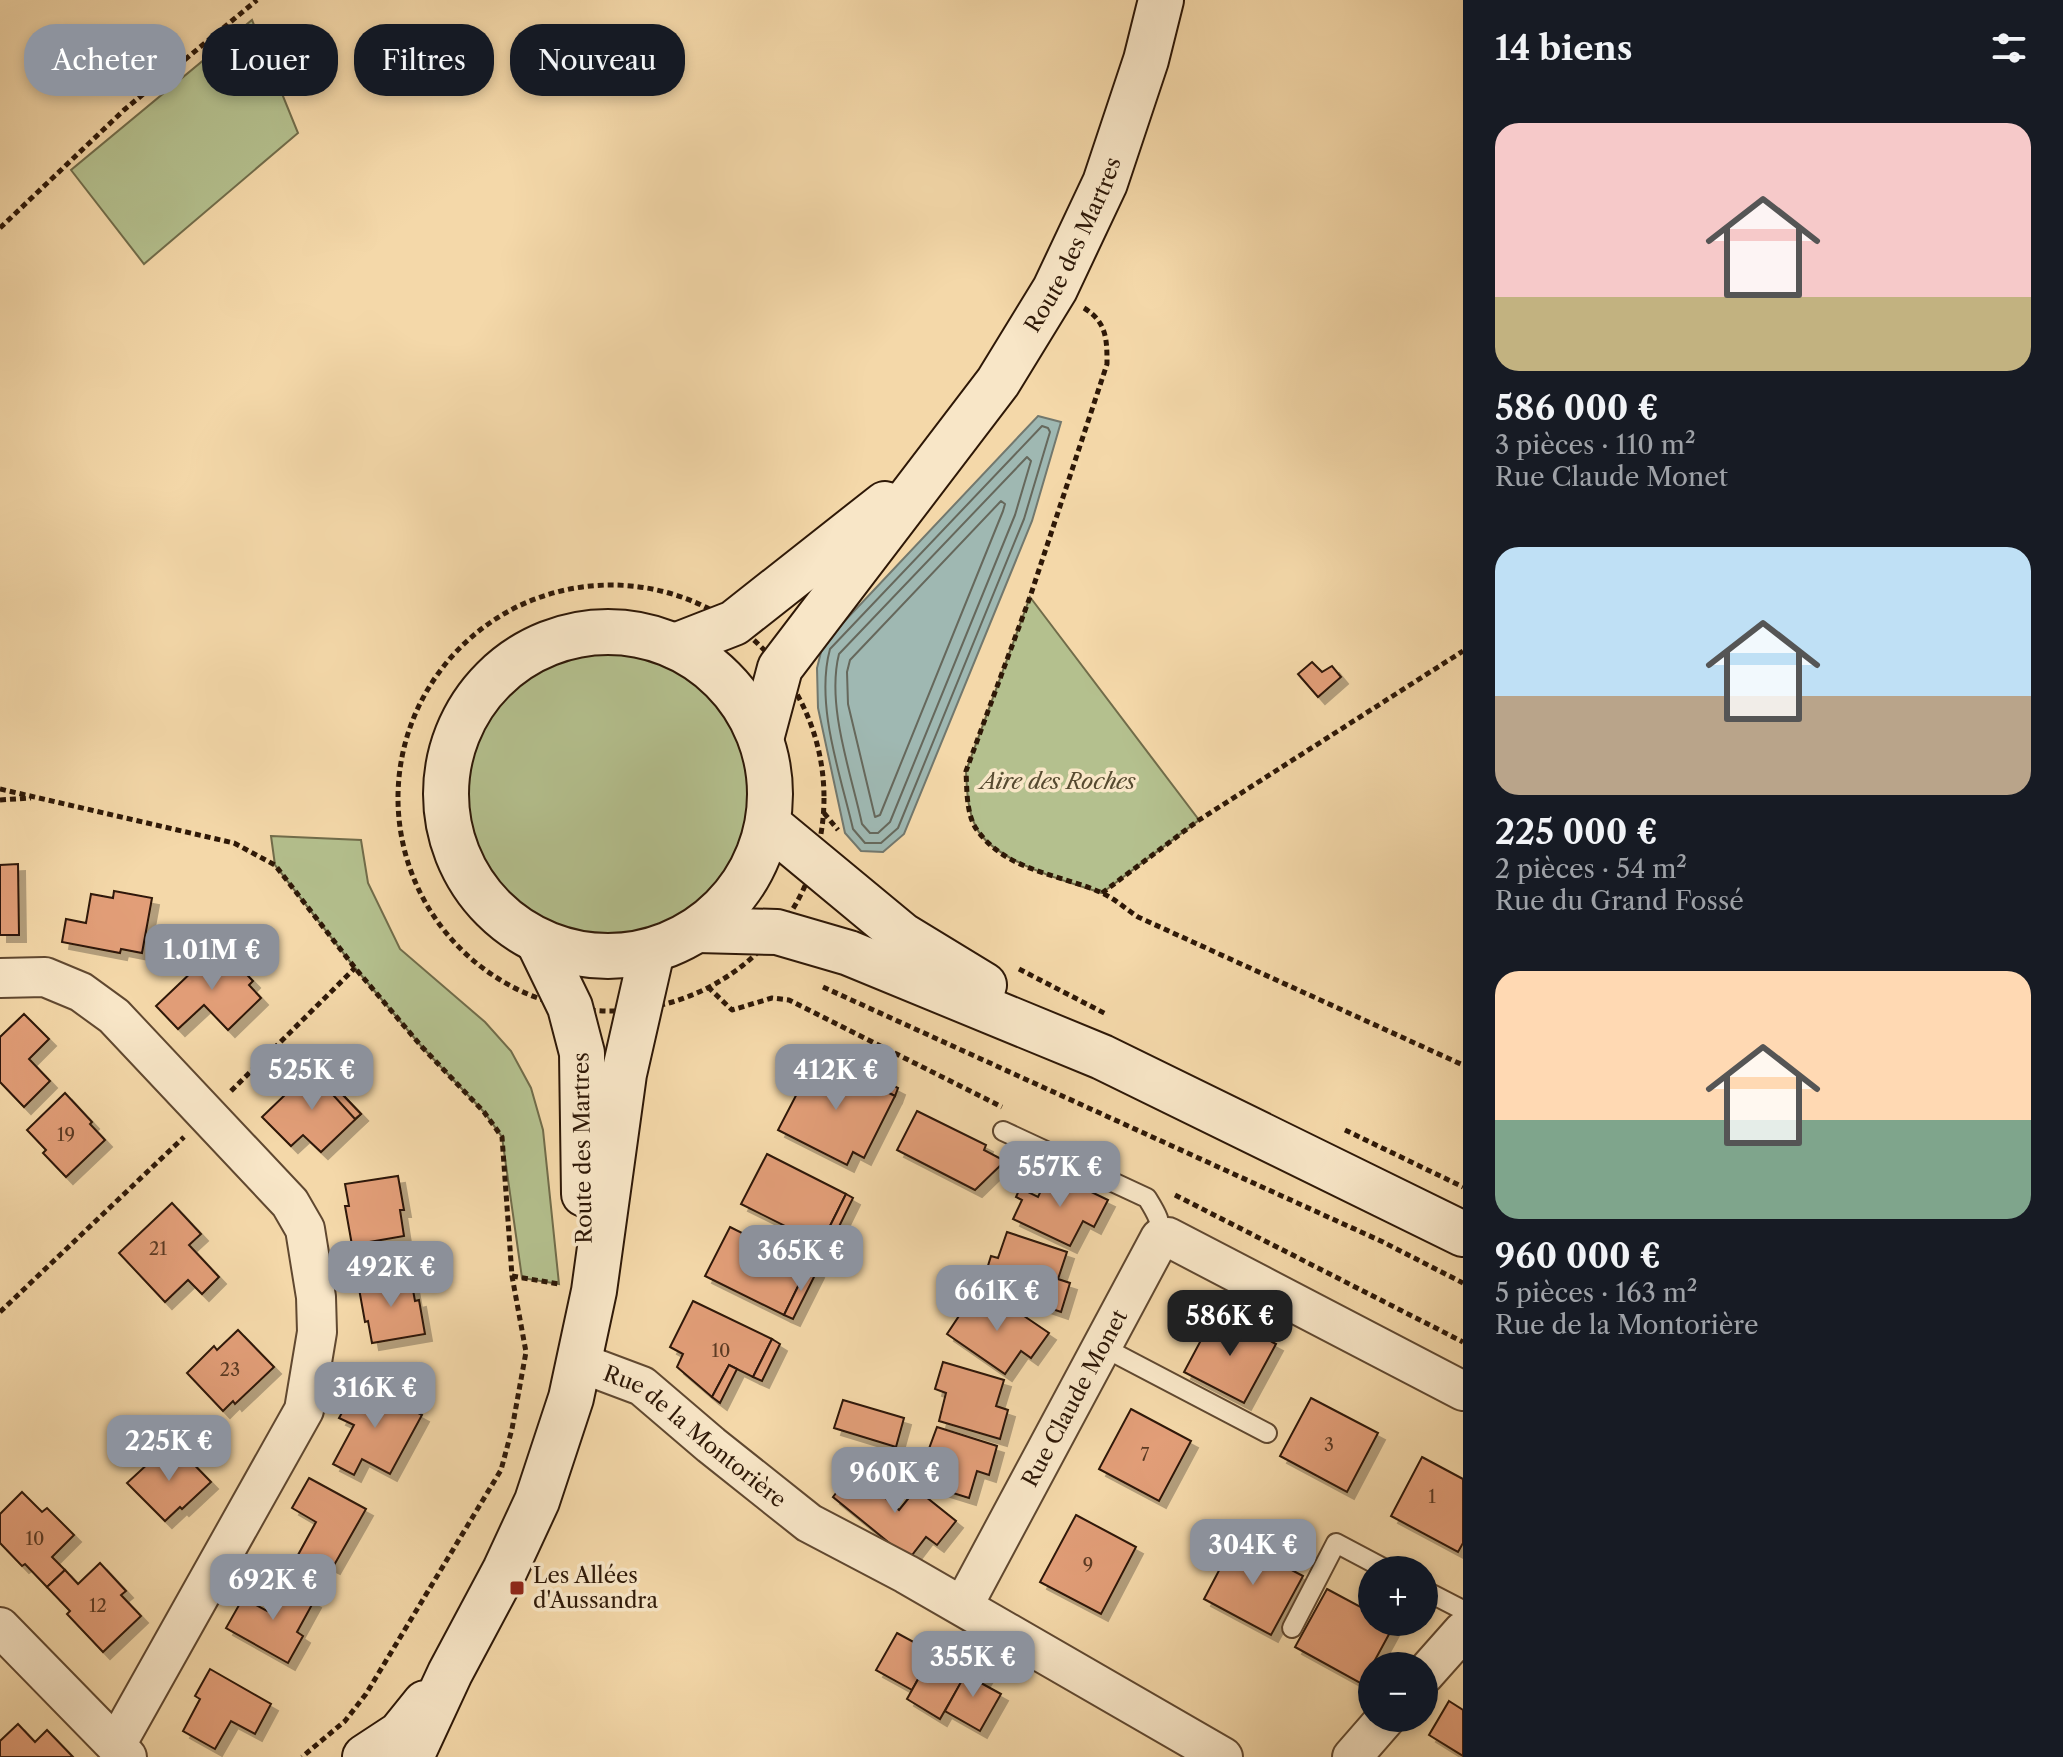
<!DOCTYPE html>
<html lang="fr">
<head>
<meta charset="utf-8">
<style>
  body { margin:0; font-family:"Libre Caslon Text",serif; background:#20242c; color:#f1f3f6; height:100vh; display:flex; flex-direction:column; font-size:30px; white-space:nowrap }
  * { box-sizing:border-box; margin:0 }
  p { font-size:26px; color:#9ea1a6 }
  .icon { flex:none; width:44px; height:44px; fill:none; stroke:currentColor; stroke-width:2; stroke-linecap:round; stroke-linejoin:round }
  .map { position:relative; flex:1; overflow:hidden }
  .details { display:flex; flex-direction:column; background:#171b24; width:600px }
  .details>* { flex:none }
  .hud { position:absolute; left:24px; top:24px; width:760px; height:72px; display:flex; gap:16px }
  .tools { position:absolute; left:1358px; top:1556px; display:grid; gap:16px }
  .tools a { display:grid; place-items:center; width:80px; height:80px; border-radius:50%; background:#171b24; box-shadow:0 4px 12px #0003; font-size:40px }
  .price { position:absolute; translate:-50% -68px; padding:0 18px; border-radius:16px; background:#8c9099; color:#fff; font-size:26px; line-height:52px; filter:drop-shadow(0 2px 4px #0008) }
  .price::after { content:''; position:absolute; left:50%; top:48px; width:24px; height:18px; margin-left:-12px; background:inherit; clip-path:polygon(0 0,100% 0,50% 100%) }
  .price.selected { background:#222; color:#fff }
  ul { padding:0; list-style:none }
  li { display:grid; align-content:center; gap:16px; height:424px; padding:0 32px }
  li span { display:grid; place-items:center; height:248px; border-radius:24px; color:#555 }
  li>.icon { margin-inline-start:auto }
  span .icon { width:144px; height:144px; fill:#fffc; stroke-width:1 }
  li b { font-size:34px }
  h2 { display:flex; justify-content:space-between; align-items:center; height:96px; padding:0 32px; font-size:34px }
  .pill { padding:0 28px; border-radius:32px; background:#171b24; box-shadow:0 4px 12px #0003; font-size:28px; line-height:72px }
  .pill.selected { background:#8c9099; color:#fff }
  main { display:flex; flex:1; min-height:0 }
  .map>svg:first-child { display:block }
  .green { fill:#b4c08e; stroke:#716c4a; stroke-width:2 }
  .water { fill:#9fb8b2; stroke:#72786e; stroke-width:2 }
  .lines { fill:none; stroke-linecap:round; stroke-linejoin:round }
  .shore { stroke:#66685c; stroke-width:2 }
  .building { fill:#e29e78; stroke:#2e1807; stroke-width:2; filter:url(#shadow) }
  .service-casing { stroke:#604830; stroke-width:22 }
  .minor-casing { stroke:#604830; stroke-width:42 }
  .secondary-casing { stroke:#2e1807; stroke-width:48 }
  .path { stroke:#2e1807; stroke-width:5; stroke-dasharray:6 4; stroke-linecap:butt }
  .service { stroke:#f8e6c7; stroke-width:18 }
  .minor { stroke:#f8e6c7; stroke-width:38 }
  .secondary { stroke:#f8e6c7; stroke-width:44 }
  .poi-dot { fill:#8f2418; stroke:#f8e6c7; stroke-width:3 }
  .labels { text-anchor:middle; stroke-width:7; stroke-linejoin:round; paint-order:stroke }
  .number-label { font-size:18px; fill:#5b3a23 }
  .street-label { font-size:22px; fill:#2e1807; stroke:#f8e6c7 }
  .park-label { font-size:22px; font-style:italic; fill:#564a30; stroke:#f8e6c7 }
  .poi-label { font-size:22px; fill:#2e1807; stroke:#f8e6c7; text-anchor:start }
</style>
</head>
<body>
<main>
<div class="map">
<svg width="1463" height="1757" viewBox="0 0 1463 1757">
  <defs>
    <filter id="shadow"><feDropShadow dx="7" dy="7" stdDeviation="0" flood-color="#0004"/></filter>
  </defs>
  <rect width="100%" height="100%" fill="#f4d8a9"/>
  <filter id="stains"><feTurbulence type="fractalNoise" baseFrequency=".0025" numOctaves="4"/><feColorMatrix values="0 0 0 0 .2 0 0 0 0 .09 0 0 0 0 .02 0 0 0 .5 -.17"/></filter>
  <radialGradient id="worn" r=".72"><stop offset=".6" stop-color="#630" stop-opacity="0"/><stop offset="1" stop-color="#630" stop-opacity=".3"/></radialGradient>
  <g class="green">
    <path d="M252,20l46,113 -154,131 -73,-94z"/>
    <path d="M1030,597l169,223 -97,73c-34,-11 -110,-32 -126,-66 -9,-18 -9,-37 -10,-56z"/>
    <circle cx="608" cy="794" r="162"/>
    <path d="M271,836l90,4 7,43 32,66 85,73 26,29 20,37 12,42 16,154 -37,-6 -20,-141 -18,-25 -62,-65 -67,-79 -80,-103z"/>
  </g>
  <path class="water" d="M1038,416l23,6 -29,99 -128,313 -21,18 -22,-1 -16,-18 -27,-125 -1,-40 6,-24z"/>
  <g class="lines">
    <g class="shore">
      <path d="M1042,426l6,2 2,4 -26,87 -126,309 -17,15h-16l-12,-14c-13,-56 -38,-125 -23,-180z"/>
      <path d="M1027,457l4,4 -16,54 -125,307 -12,11h-8l-8,-9c-11,-51 -36,-119 -23,-170z"/>
      <path d="M1001,501l4,3 -2,7 -123,304 -5,2 -27,-113 -1,-32 3,-12z"/>
    </g>
  </g>
  <g class="building">
    <path d="M1312,662l10,10 10,-6 9,11 -23,20 -20,-23z"/>
    <path d="M18,864l1,71h-19v-70z"/>
    <path d="M114,891l38,7 -10,55 -21,-4 -1,4 -58,-11 4,-23 20,4 5,-29 22,4z"/>
    <path d="M219,946l34,35 -4,4 12,13 -33,32 -24,-25 -26,24 -22,-23z"/>
    <path d="M24,1014l25,25 -20,20 21,22 -26,26 -24,-25v-45z"/>
    <path d="M821,1049l77,39 -3,8 -79,-39z"/>
    <path d="M816,1057l79,39 -31,62 -11,-6 -6,13 -69,-35z"/>
    <path d="M315,1066l46,48 -40,38 -18,-17 -12,11 -29,-29z"/>
    <path d="M339,1091l22,23 -6,5 -21,-23z"/>
    <path d="M65,1093l27,29 -2,2 15,16 -39,37 -23,-24 3,-3 -19,-20z"/>
    <path d="M917,1111l69,34 -2,5 21,11 -30,29 -78,-40z"/>
    <path d="M767,1154l79,40 -25,50 -80,-40z"/>
    <path d="M1050,1172l58,28 -14,27 -11,-6 -13,25 -57,-27 9,-19 -6,-3 4,-9 18,9z"/>
    <path d="M398,1176l6,34h-4l4,26 -52,9 -7,-39h4l-4,-22z"/>
    <path d="M846,1194l7,4 -24,49 -8,-3z"/>
    <path d="M172,1203l29,31 -12,11 30,32 -17,17 -14,-14 -23,22 -46,-49z"/>
    <path d="M730,1227l78,39 -24,49 -79,-39z"/>
    <path d="M1007,1232l60,20 -9,27 12,4 -9,29 -61,-21 5,-15 -18,-7 4,-13 7,2z"/>
    <path d="M808,1266l9,5 -24,48 -9,-4z"/>
    <path d="M410,1274l5,27 4,-1 6,34 -53,9 -4,-22 -3,1 -7,-39z"/>
    <path d="M996,1297l53,36 -18,25 -10,-7 -16,23 -58,-40 24,-36 16,11z"/>
    <path d="M693,1301l79,38 -19,38 -24,-12 -17,32 -35,-30 6,-13 -13,-7z"/>
    <path d="M1216,1312l60,32 -32,59 -60,-31z"/>
    <path d="M238,1330l36,37 -39,37 -2,-3 -10,10 -36,-38 27,-27 3,4z"/>
    <path d="M772,1339l8,5 -18,37 -9,-4z"/>
    <path d="M943,1362l61,18 -8,26 12,4 -8,29 -61,-18 7,-28 -11,-4z"/>
    <path d="M729,1365l8,4 -17,34 -8,-6z"/>
    <path d="M360,1381l62,34 -32,59 -28,-15 -8,16 -21,-11 21,-39 -15,-7z"/>
    <path d="M1311,1398l67,35 -31,59 -67,-36z"/>
    <path d="M843,1400l61,18 -8,29 -62,-19z"/>
    <path d="M1131,1409l60,32 -32,60 -60,-32z"/>
    <path d="M937,1427l60,19 -8,29 -12,-4 -8,27 -61,-19 8,-27 11,2z"/>
    <path d="M174,1444l37,38 -29,27 -2,-2 -15,14 -38,-38 25,-23 2,3z"/>
    <path d="M1422,1457l41,22v64l-5,9 -67,-36z"/>
    <path d="M854,1470l45,40 17,-21 40,32 -19,24 -11,-8 -17,22 -76,-62z"/>
    <path d="M309,1478l57,31 -33,58 -12,-6 -9,17 -20,-12 24,-44 -24,-14z"/>
    <path d="M22,1492l20,20 5,-4 27,27 -22,22 13,13 -18,17 -22,-23 -3,2 -22,-23v-29z"/>
    <path d="M1076,1515l60,32 -35,67 -61,-32z"/>
    <path d="M1235,1540l68,36 -32,59 -67,-36z"/>
    <path d="M100,1563l26,28 -5,4 20,21 -38,36 -36,-38 3,-3 -23,-24 18,-17 13,14z"/>
    <path d="M282,1583l32,18 -17,31 6,4 -15,27 -62,-35 17,-30 24,13z"/>
    <path d="M1327,1589l45,24v9l22,3 -32,59 -67,-37z"/>
    <path d="M897,1633l20,11 6,-10 15,9 -26,47 -36,-20z"/>
    <path d="M951,1663l16,9 -27,47 -33,-20 19,-34 19,10z"/>
    <path d="M971,1664l16,9 -6,10 20,11 -21,37 -35,-20z"/>
    <path d="M210,1669l61,35 -16,30 -24,-13 -16,28 -32,-18 17,-32 -5,-3z"/>
    <path d="M1449,1701l14,9v46l-34,-21z"/>
    <path d="M18,1724l17,18 12,-12 26,27h-73v-16z"/>
  </g>
  <g class="lines">
    <g class="service-casing">
      <g id="service">
        <path d="M1003,1131l144,67c8,13 16,25 13,40"/>
        <path d="M1101,1346l166,87"/>
        <path d="M1424,1590l39,20"/>
        <path d="M1292,1628l44,-85 51,27"/>
      </g>
    </g>
    <g class="minor-casing">
      <g id="minor">
        <path d="M0,978l45,-1 36,15 33,24 176,187 15,26 11,68 1,35 -13,78 -188,335"/>
        <path id="s1" d="M578,1362l64,24 69,59 98,78 97,51 317,183"/>
        <path id="s2" d="M963,1606l197,-368 8,-1 295,154"/>
        <path d="M0,1627l127,130"/>
        <path d="M1424,1675l39,-44"/>
        <path d="M1352,1757l34,-39"/>
      </g>
    </g>
    <g class="secondary-casing">
      <g id="secondary">
        <circle cx="608" cy="794" r="162"/>
        <path d="M675,646l59,-23 151,-119"/>
        <path id="s3" d="M761,739l19,-71 218,-286 57,-93 50,-106 41,-123 15,-60"/>
        <path d="M768,824l134,111 82,50"/>
        <path d="M698,930l79,2 72,21 253,104 361,177"/>
        <path d="M538,941l32,66 12,46 2,141"/>
        <path d="M365,1757l35,-23 25,-31"/>
        <path d="M411,1757l39,-84 55,-103 32,-69 34,-103 23,-107 30,-217 28,-123"/>
      </g>
    </g>
    <g class="path">
      <path d="M0,228l124,-118 133,-110"/>
      <path d="M1084,308c23,14 23,32 23,56l-77,233 -64,174c1,18 0,44 11,59 30,42 84,44 125,63 13,6 24,16 36,24l325,148"/>
      <circle cx="611" cy="798" r="213"/>
      <path d="M0,789l234,54 41,22 80,103 67,79 62,65 18,25 10,139 14,76 -14,77 -11,41 -135,224 -21,27 -43,36"/>
      <path d="M0,800l31,-2"/>
      <path d="M824,813l14,17"/>
      <path d="M1102,893l97,-73 264,-169"/>
      <path d="M1019,969l87,45"/>
      <path d="M708,987l24,23 40,-12 17,2 213,107"/>
      <path d="M823,987l560,255 80,41"/>
      <path d="M231,1091l124,-123"/>
      <path d="M1345,1130l118,57"/>
      <path d="M1175,1195l288,147"/>
      <path d="M512,1276l47,8"/>
      <path d="M0,1312l184,-175"/>
    </g>
    <use href="#service" class="service"/>
    <use href="#minor" class="minor"/>
    <use href="#secondary" class="secondary"/>
  </g>
  <rect class="poi-dot" x="509" y="1580" width="16" height="16" rx="4"/>
  <g class="labels">
    <g class="number-label">
      <text x="66" y="1141">19</text>
      <text x="158" y="1255">21</text>
      <text x="721" y="1357">10</text>
      <text x="230" y="1376">23</text>
      <text x="1329" y="1451">3</text>
      <text x="1145" y="1461">7</text>
      <text x="1432" y="1503">1</text>
      <text x="35" y="1545">10</text>
      <text x="1088" y="1571">9</text>
      <text x="98" y="1612">12</text>
    </g>
    <g class="street-label">
      <text dy="8" stroke="none"><textPath href="#s3" startOffset="590">Route des Martres</textPath></text>
      <text transform="translate(582 1148) rotate(-91)" y="8">Route des Martres</text>
      <text dy="8" stroke="none"><textPath href="#s2" startOffset="236">Rue Claude Monet</textPath></text>
      <text dy="8" stroke="none"><textPath href="#s1" startOffset="140">Rue de la Montorière</textPath></text>
    </g>
    <g class="park-label">
      <text x="1058" y="789">Aire des Roches</text>
    </g>
    <g class="poi-label">
      <text x="533" y="1583">Les Allées<tspan x="533" dy="25">d'Aussandra</tspan></text>
    </g>
  </g>
  <rect width="100%" height="100%" filter="url(#stains)"/>
  <rect width="100%" height="100%" fill="url(#worn)"/>
</svg>
<div class="tools">
<a>+</a>
<a>−</a>
</div>
<b class="price" style="left:212px;top:992px">1.01M €</b>
<b class="price" style="left:312px;top:1112px">525K €</b>
<b class="price" style="left:836px;top:1112px">412K €</b>
<b class="price" style="left:1060px;top:1209px">557K €</b>
<b class="price" style="left:801px;top:1293px">365K €</b>
<b class="price" style="left:391px;top:1309px">492K €</b>
<b class="price" style="left:997px;top:1333px">661K €</b>
<b class="price selected" style="left:1230px;top:1358px">586K €</b>
<b class="price" style="left:375px;top:1430px">316K €</b>
<b class="price" style="left:169px;top:1483px">225K €</b>
<b class="price" style="left:895px;top:1515px">960K €</b>
<b class="price" style="left:1253px;top:1587px">304K €</b>
<b class="price" style="left:273px;top:1622px">692K €</b>
<b class="price" style="left:973px;top:1699px">355K €</b>
<div class="hud">
<a class="pill selected">Acheter</a>
<a class="pill">Louer</a>
<a class="pill">Filtres</a>
<a class="pill">Nouveau</a>
</div>
</div>
<section class="details">
<h2>14 biens<svg class="icon" aria-label="filters" viewBox="0 0 24 24"><path d="M4 7h16M4 17h16"/><circle cx="9" cy="7" r="2"/><circle cx="15" cy="17" r="2"/></svg></h2>
<ul>
<li><span style="background:linear-gradient(#f6c9c9 70%,#c2b280 0)"><svg class="icon" aria-label="home" viewBox="0 0 24 24"><path d="M3 11l9-7 9 7M6 9v11h12V9"/></svg></span><div><b>586 000 €</b><p>3 pièces · 110 m²</p><p>Rue Claude Monet</p></div></li>
<li><span style="background:linear-gradient(#bfe0f5 60%,#b9a48a 0)"><svg class="icon" aria-label="home" viewBox="0 0 24 24"><path d="M3 11l9-7 9 7M6 9v11h12V9"/></svg></span><div><b>225 000 €</b><p>2 pièces · 54 m²</p><p>Rue du Grand Fossé</p></div></li>
<li><span style="background:linear-gradient(#ffd9b3 60%,#7fa58c 0)"><svg class="icon" aria-label="home" viewBox="0 0 24 24"><path d="M3 11l9-7 9 7M6 9v11h12V9"/></svg></span><div><b>960 000 €</b><p>5 pièces · 163 m²</p><p>Rue de la Montorière</p></div></li>
</ul>
</section>
</main>
</body>
</html>
